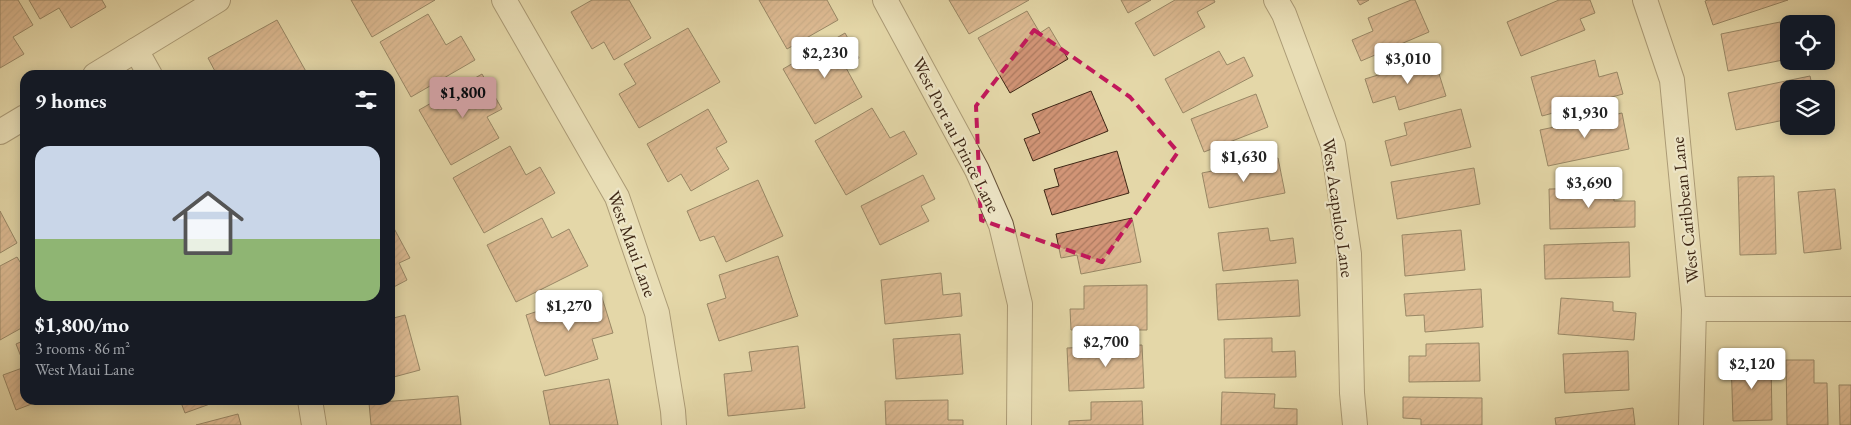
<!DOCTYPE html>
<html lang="en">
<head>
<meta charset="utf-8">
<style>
  body { margin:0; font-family:"EB Garamond",serif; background:#242831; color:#f1f3f6; height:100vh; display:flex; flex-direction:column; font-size:19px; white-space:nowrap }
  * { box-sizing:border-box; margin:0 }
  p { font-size:16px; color:#9ea1a6 }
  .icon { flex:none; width:28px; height:28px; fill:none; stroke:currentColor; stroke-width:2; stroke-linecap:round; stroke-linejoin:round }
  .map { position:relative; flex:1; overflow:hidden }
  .details { position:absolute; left:20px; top:70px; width:375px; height:335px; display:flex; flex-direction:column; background:#171b24; border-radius:15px; box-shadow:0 2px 12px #0003 }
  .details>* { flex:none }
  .buttons { position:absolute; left:1780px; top:15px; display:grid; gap:10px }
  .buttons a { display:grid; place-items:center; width:55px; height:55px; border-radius:10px; background:#171b24; box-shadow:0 2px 12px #0003; font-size:25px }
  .price { position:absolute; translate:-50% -42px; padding:0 11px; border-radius:5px; background:#fff; color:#222; font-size:16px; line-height:32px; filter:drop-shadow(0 1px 2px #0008) }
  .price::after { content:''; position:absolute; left:50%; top:30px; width:15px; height:11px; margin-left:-8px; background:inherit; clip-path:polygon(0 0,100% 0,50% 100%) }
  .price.active { background:#c59692; color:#111 }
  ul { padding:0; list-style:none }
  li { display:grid; align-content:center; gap:10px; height:265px; padding:0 15px }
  li span { display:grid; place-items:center; height:155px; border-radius:15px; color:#555 }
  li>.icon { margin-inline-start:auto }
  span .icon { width:90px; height:90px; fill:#fffc; stroke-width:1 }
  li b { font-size:21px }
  h2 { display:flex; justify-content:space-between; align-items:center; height:60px; padding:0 15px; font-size:21px }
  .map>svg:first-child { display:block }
  .building { fill:url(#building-hatch); stroke:#3e2715 }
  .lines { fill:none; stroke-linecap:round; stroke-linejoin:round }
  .minor-casing { stroke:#68533a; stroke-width:26 }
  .minor { stroke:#ede5c6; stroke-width:24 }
  .marked { fill:none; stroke:#c2185b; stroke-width:4; stroke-dasharray:10 6; stroke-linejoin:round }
  .labels { text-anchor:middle; stroke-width:4.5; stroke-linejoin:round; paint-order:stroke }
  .street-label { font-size:18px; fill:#3e2715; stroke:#ede5c6 }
</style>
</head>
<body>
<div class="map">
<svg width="1851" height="425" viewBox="0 0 1851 425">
  <defs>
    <pattern id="building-hatch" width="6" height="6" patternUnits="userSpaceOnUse" patternTransform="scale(1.25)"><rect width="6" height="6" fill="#d29577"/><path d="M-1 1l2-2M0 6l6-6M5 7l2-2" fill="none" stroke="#ac7a60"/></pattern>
  </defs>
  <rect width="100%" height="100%" fill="#e4d7a8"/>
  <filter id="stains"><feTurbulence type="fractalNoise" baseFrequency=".004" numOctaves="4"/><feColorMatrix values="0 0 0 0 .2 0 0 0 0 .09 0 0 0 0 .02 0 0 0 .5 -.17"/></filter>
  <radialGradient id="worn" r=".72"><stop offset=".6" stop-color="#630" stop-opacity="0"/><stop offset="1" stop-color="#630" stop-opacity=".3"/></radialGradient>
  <g class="building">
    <path d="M0,0h18l15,25 -20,12 11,17 -24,14z"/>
    <path d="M29,0h73l4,7 -35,21 -12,-20 -19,11z"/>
    <path d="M351,0h84l-63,37z"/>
    <path d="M592,0h37l22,38 -37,22 -10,-18 -12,7 -21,-37z"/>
    <path d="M759,0h68l11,20 -51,29z"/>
    <path d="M949,0h80l-60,34z"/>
    <path d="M1121,0h30l-23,13z"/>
    <path d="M1175,0h39l1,2 -18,10 8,15 -51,29 -19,-33z"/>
    <path d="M1357,0h12l-9,5z"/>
    <path d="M1411,0h4l14,32 -68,29 -9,-21 21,-9 -5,-13z"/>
    <path d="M1559,0h31l5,13 -15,6 5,11 -64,26 -14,-34z"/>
    <path d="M1708,0h80l-75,25 -8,-24z"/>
    <path d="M1027,11l13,22 9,-6 19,32 -58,34 -32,-55z"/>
    <path d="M428,14l18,31 15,-9 14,24 -64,37 -31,-55z"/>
    <path d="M277,20l31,55h-91l-9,-17z"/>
    <path d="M1780,22l8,37 -60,12 -7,-37z"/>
    <path d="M688,28l32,54 -81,46 -20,-34 17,-10 -12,-20z"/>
    <path d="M845,33l14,25 -14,8 17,31 -47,27 -32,-55z"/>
    <path d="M1219,51l8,14 17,-8 9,19 -70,37 -18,-34z"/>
    <path d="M1434,58l12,38 -47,14 -4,-14 -22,7 -8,-24z"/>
    <path d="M1595,60l4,17 18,-5 6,22 -81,22 -11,-39z"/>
    <path d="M482,74l20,35 -15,8 12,21 -48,27 -32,-55z"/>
    <path d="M1810,76l3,13h-24v30l-53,11 -8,-37z"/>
    <path d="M1091,91l17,40 -75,30 -9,-22 16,-6 -8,-19z"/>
    <path d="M1256,94l12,33 -64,25 -13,-33z"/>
    <path d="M872,108l18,30 14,-7 13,23 -71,41 -31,-54z"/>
    <path d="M708,109l19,33 -11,6 13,21 -38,22 -10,-17 -13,8 -21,-38z"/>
    <path d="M1461,109l10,38 -80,19 -6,-25 22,-6 -3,-12z"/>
    <path d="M1622,113l7,36 -81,17 -8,-36z"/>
    <path d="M510,146l16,29 14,-8 15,26 -71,40 -31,-55z"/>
    <path d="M1117,151l12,42 -77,22 -8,-25 15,-4 -5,-17z"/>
    <path d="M1278,158l7,35 -76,15 -7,-35z"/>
    <path d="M1474,168l6,36 -83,15 -6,-37z"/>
    <path d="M923,175l12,24 -14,7 8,15 -49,24 -19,-39z"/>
    <path d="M1774,176l2,78 -36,1 -2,-78z"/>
    <path d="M758,180l25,56 -57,26 -12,-26 -14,5 -13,-30z"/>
    <path d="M1614,188v13h21v26l-85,2 -1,-40z"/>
    <path d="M1835,189l6,60 -37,4 -6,-61z"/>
    <path d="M0,211l17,32 -17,10z"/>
    <path d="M542,218l10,20 17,-9 19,37 -72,36 -29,-57z"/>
    <path d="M1132,218l9,44 -60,12 -4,-19 -16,3 -5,-24z"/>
    <path d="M390,221l20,37 -11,5 8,17 -17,9z"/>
    <path d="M1268,228l2,13 23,-3 3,25 -73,8 -5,-38z"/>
    <path d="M1461,230l4,40 -60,6 -3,-41z"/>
    <path d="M1629,242l1,35 -85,2 -1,-34z"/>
    <path d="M778,256l20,60 -79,25 -12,-37 19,-6 -7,-23z"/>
    <path d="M17,257l8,13v56l-25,14v-74z"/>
    <path d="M941,273l2,22 17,-2 2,23 -77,8 -4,-44z"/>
    <path d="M1298,280l2,36 -82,4 -2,-36z"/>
    <path d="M1147,285v45h-76l-1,-21h14v-23z"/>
    <path d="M1481,289l2,38 -58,5 -1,-17 -18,1 -2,-22z"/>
    <path d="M600,291l13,42 -21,6 6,20 -53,17 -19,-61z"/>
    <path d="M1561,298l52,4v9l23,2 -2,27 -76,-6z"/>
    <path d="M405,315l15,55 -30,8v-59z"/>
    <path d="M960,334l3,40 -67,5 -3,-40z"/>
    <path d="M1272,338v14l23,-1 1,26 -71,1 -1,-39z"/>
    <path d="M25,340v60h17l-26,10 -13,-35 22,-8 -9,-23z"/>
    <path d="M1479,343l1,38 -71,1v-26h17v-12z"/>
    <path d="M1142,345l2,43 -75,3 -2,-43z"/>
    <path d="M798,346l7,62 -77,8 -4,-42 28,-3 -3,-19z"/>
    <path d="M1628,351l1,39 -64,3 -2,-39z"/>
    <path d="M1771,359l1,61 -39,1 -2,-61z"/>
    <path d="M1786,360h28v23h13l1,42h-41z"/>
    <path d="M609,379l9,46h-68l-7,-34z"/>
    <path d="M1839,385h12v40h-11z"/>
    <path d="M1222,392l53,2 -1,14 23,1v16h-76z"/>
    <path d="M458,396l3,29h-90l-2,-22z"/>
    <path d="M1403,397l79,1v27h-61v-6l-18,-1z"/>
    <path d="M180,400h41l-36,13z"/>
    <path d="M948,400v20h15v5h-77l-1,-24z"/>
    <path d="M1142,401l1,24h-74v-4l22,-1v-18z"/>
    <path d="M1633,408l2,17h-79l-1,-7z"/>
    <path d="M238,414l3,11h-45z"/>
  </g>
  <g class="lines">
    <g class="minor-casing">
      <g id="minor">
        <path d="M504,0l113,197 40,116 16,98 1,14"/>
        <path d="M885,0l92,170 24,55 19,79 -1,121"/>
        <path d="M1276,0l8,14 49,131 16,109 3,139 3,32"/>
        <path d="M1645,0l27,80 22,229 -3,116"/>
        <path d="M136,50l14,25"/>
        <path d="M95,75l123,-75"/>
        <path d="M0,132l25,-15"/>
        <path d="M1694,309h157"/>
        <path d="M310,400l4,25"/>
      </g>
    </g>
    <use href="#minor" class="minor"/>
  </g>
  <path d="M0 0H1851V425H0ZM1034,30l96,67 48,55 -76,110 -121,-42 -5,-114z" fill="#e4d7a8" fill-opacity=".55" fill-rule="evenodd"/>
  <path class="marked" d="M1034,30l96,67 48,55 -76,110 -121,-42 -5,-114z"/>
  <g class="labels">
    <g class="street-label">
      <text transform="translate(956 135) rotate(63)" y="6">West Port au Prince Lane</text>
      <text transform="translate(1338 208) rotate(82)" y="6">West Acapulco Lane</text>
      <text transform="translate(1685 210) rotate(-96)" y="6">West Caribbean Lane</text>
      <text transform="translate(632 244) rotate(70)" y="6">West Maui Lane</text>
    </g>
  </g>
  <rect width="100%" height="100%" filter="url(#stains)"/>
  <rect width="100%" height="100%" fill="url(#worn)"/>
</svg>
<div class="buttons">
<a><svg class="icon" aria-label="locate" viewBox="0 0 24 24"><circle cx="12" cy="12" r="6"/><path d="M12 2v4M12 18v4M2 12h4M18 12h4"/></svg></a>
<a><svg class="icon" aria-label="layers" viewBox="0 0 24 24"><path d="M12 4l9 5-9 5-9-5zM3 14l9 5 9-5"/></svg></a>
</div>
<b class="price" style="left:825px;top:79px">$2,230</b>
<b class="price" style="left:1408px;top:85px">$3,010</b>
<b class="price active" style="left:463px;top:119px">$1,800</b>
<b class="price" style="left:1585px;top:139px">$1,930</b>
<b class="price" style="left:1244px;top:183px">$1,630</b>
<b class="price" style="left:1589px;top:209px">$3,690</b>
<b class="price" style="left:569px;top:332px">$1,270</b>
<b class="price" style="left:1106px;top:368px">$2,700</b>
<b class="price" style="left:1752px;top:390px">$2,120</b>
<section class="details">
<h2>9 homes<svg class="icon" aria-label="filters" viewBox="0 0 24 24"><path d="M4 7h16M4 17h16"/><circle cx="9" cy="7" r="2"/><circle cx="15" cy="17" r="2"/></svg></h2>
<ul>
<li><span style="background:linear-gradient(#c9d6e8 60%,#8fb573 0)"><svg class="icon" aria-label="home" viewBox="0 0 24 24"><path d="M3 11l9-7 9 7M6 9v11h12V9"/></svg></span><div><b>$1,800/mo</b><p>3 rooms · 86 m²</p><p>West Maui Lane</p></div></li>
</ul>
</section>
</div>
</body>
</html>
